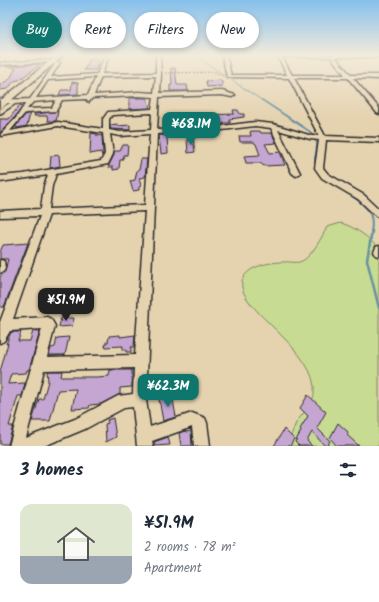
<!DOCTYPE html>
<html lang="en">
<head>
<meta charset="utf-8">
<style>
  body { margin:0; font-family:Kalam,sans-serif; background:#f6f6f7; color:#1f2937; height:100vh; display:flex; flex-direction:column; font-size:15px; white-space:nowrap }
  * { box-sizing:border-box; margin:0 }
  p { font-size:13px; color:#747a83 }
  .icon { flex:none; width:22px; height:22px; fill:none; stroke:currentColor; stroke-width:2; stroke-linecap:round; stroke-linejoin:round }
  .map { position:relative; height:446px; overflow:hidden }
  .details { display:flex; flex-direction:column; background:#fff; flex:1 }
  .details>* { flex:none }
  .guide { position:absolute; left:12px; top:12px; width:355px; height:36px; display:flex; gap:8px }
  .price { position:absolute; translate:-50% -34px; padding:0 9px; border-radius:8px; background:#0f766e; color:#fff; font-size:13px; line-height:26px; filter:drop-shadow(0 1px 2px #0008) }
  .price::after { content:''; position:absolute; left:50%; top:24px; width:12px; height:9px; margin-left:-6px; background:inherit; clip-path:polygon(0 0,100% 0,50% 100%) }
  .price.selected { background:#222; color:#fff }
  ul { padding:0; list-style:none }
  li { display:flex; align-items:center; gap:12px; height:100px; padding:0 20px }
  li span { display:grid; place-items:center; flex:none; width:112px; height:80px; border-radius:12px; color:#555 }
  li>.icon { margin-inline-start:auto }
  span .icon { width:48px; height:48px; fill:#fffc; stroke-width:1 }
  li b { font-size:17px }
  h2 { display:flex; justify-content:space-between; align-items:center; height:48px; padding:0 20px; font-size:17px }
  .chip { padding:0 14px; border-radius:18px; background:#fff; box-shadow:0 2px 6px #0003; font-size:14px; line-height:36px }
  .chip.selected { background:#0f766e; color:#fff }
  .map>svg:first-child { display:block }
  .green { fill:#c7dc92; stroke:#79845e }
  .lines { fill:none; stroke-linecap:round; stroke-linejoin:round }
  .stream-far3 { stroke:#6890a2; stroke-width:1 }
  .stream-far2 { stroke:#6890a2; stroke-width:1.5 }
  .stream-far1 { stroke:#6890a2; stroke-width:2 }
  .stream { stroke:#6890a2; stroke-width:2.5 }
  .building { fill:#c5a5d1; stroke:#2b2b2b }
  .minor-casing { stroke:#2b2b2b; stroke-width:3 }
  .highway-casing { stroke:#2b2b2b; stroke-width:3 }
  .path { stroke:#2b2b2b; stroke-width:1; stroke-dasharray:2 1.5; stroke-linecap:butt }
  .minor { fill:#e5d3b0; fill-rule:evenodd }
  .highway { fill:#e5d3b0; fill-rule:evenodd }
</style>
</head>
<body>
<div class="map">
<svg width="379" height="446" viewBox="0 0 379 446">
  <rect width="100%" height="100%" fill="#e5d3b0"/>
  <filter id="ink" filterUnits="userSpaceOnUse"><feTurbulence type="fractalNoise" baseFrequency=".025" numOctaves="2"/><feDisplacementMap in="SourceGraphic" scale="8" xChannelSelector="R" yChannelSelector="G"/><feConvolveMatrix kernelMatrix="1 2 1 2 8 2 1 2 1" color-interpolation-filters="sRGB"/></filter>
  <g filter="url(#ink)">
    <path class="green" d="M341,223c16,5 27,14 38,26v197h-92c3,-7 6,-16 9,-23 5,-8 16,-18 18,-28 6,-45 -79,-86 -72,-114 4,-15 28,-19 42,-19 6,-1 12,2 18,-1 10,-5 20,-24 25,-34z"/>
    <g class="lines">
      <path class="stream-far3" d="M194,55l69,46"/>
      <path class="stream-far2" d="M262,100l50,33 5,11 -2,14"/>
      <g class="stream-far1">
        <path d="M315,157v8l7,12"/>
        <path d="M351,195c15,11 24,17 20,37"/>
      </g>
      <path class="stream" d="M372,231l-5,29 12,48"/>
    </g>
    <g class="building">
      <path d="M90,59l8,1 -2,10h-12z"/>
      <path d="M41,64l-22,16 -5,1 -6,8 -8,1v-5l10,-6 6,-12h-10l1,-1z"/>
      <path d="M171,68h4l2,17h10l1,6h-18v-6h2z"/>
      <path d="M221,80l2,6 -16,1 -1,-6z"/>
      <path d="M72,82l6,1v11l-19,1 2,-5h10z"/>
      <path d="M129,98h18l3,10 -21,1z"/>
      <path d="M19,106l3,1 -7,10 -15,16v-14h9z"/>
      <path d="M233,110h5l2,4h4v3l-14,2v4h-7l1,1 -12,2v-2h-9l-1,-9 32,-1z"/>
      <path d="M58,111l-2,10h-8l-1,-5h-13l1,-2z"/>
      <path d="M26,114h4l-3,12 -10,2v-1h-2z"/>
      <path d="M117,124v2l13,-1v5l-20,-1v-4z"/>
      <path d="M251,131h9l1,2h11l4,10 -11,1 5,9 10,-1 5,13 -21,1 -4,-3h-14l-2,-7 16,-1 -4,-11 -3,-2h-13l-1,-6h12l-1,-4z"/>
      <path d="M91,133l6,1v2l5,-1 1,19 -1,2 -1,-4 -11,2z"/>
      <path d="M159,135h8l1,18 -7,1z"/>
      <path d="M193,138l2,14 -7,1 -1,-14z"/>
      <path d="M123,145h5l-1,10h-3l-1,5h-3l-1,9 -6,1v-3h-5l6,-12v-4h6z"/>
      <path d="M59,155l1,11 -10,2 1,-12z"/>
      <path d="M141,159h6l-2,18 -6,1 2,8 -2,1v3l-6,1 -3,-10 5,-1 2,-10h2z"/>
      <path d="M28,243l-24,64h-4v-30l5,-6 3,-12h-8v-7l3,-7z"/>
      <path d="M61,318h13l-2,8 -13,1z"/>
      <path d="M33,331h7l-11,39h-2l-1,3 -15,1 -3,10 17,-1 -3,13h-4l-9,30h4l-5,18h-8v-72l8,-29 -2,1 5,-12h10l-3,9h12z"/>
      <path d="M120,335v2l15,-2 -1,12h-3v5h-5v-2h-4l1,-4 -18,1 1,-5h2l1,-6z"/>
      <path d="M69,337l-4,18h-16l2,-7 4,-1 2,-9z"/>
      <path d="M110,370h22v17l-12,1v6l-19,10 -11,1 -1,3 -17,1 4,-20 -18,1 -8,31h-18l7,-22h4l5,-18 -1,-10h15l-1,6h36l12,-1z"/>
      <path d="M172,394l4,23 -13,4 -4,-22z"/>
      <path d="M308,395l18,17 -9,16 13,13 -3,5h-2l-13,-14 -5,9 5,5h-13l-4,-4 6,-11 -1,-2 8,-13 -8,-8z"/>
      <path d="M113,418l3,19 -10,5 -1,-18 3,-1 -1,-3z"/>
      <path d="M338,423l10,9 -1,3 12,11h-22l-7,-8z"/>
      <path d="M284,429l10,10 -4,7h-16z"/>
      <path d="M185,431l1,1 5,-1 1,15h-11l-2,-13z"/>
      <path d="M168,437l2,8 -15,1 -1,-4z"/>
    </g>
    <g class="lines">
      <g class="minor-casing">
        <g id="minor">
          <path d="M105,55h4l-7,19 54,-1v-18h4l1,19 -1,19 62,-2 13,4 -3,2 -10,-2 -63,2 -2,33 57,-3 41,-5 18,2 39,12h7l-30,-58 -62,-1 -5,-22h4l5,20h56l-10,-20h102v2h-44l16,18h28v4l-26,-1 26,30v6l-2,-1 -29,-35h-54l31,58 54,2v4l-53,-2 -3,28 5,6 36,21 15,14v8l-3,-1 -18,-17 -36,-21 -7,-10 4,-28 -9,-1 -32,-9 22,43 -4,3 -4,-3 -21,-45 -16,-2 -41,5 -57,3 -11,266 4,27 42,-14 13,5 2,5 3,23h-16l-2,-19 -40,14 1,5h-16l-4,-39 -9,1 -39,21 -41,17h-35l33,-117 -32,2 -6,10 -4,2v-21l40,-106 -40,1v-6l41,-2 3,-23 4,-11 -48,7v-6l23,-2 78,-13 4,-7 -2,-21 -45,-7 -57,10v-2l15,-16 10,-15 -11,1 -15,10v-5l10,-6h-10v-4c11,0 18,1 30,0l25,-35 -10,-2 -45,3v-2l45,-3 15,3 -9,14 46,-3zM282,57h49l14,18h-53zM156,76l-2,17 -15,-1 -45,3 7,-18zM96,77l-8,18 -52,3 12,-18zM139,96l15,1 -2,12 -44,3 -5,7v10l-45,-7 -48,9 15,-18 31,-2 6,-11 25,-1v2l2,1 3,-4zM56,100l-4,8 -25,1 6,-7zM152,113l-1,17 -31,2 -11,-2v-11l3,-4zM110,134l10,2 30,-2 -5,71 -96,4 3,-23 4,-12 52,-10 5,-10zM145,211l-10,144 -88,2 8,-31 -4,-7 -4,-2 -34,2 36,-104zM134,368l-1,26 -15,2 -43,23 -49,19 18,-68z"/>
          <path d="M379,246v10l-3,-1 -2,-3 2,-5z"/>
          <path d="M0,260l4,1 1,7 -1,3 -4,2z"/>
        </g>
      </g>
      <g class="highway-casing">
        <path id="highway" d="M57,55h7l-61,52 -3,1v-7z"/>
      </g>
      <path class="path" d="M165,73l51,-1 8,5"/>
      <use href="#minor" class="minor"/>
      <use href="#highway" class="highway"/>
    </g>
  </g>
  <linearGradient id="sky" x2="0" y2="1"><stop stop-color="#85c0ec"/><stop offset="0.47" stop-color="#f3ebdb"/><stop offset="1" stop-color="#f3ebdb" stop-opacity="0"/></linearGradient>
  <rect width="379" height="117" fill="url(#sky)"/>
</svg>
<b class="price" style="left:191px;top:146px">¥68.1M</b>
<b class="price selected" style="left:66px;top:322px">¥51.9M</b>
<b class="price" style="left:168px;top:408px">¥62.3M</b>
<div class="guide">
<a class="chip selected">Buy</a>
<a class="chip">Rent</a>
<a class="chip">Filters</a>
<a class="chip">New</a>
</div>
</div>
<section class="details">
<h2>3 homes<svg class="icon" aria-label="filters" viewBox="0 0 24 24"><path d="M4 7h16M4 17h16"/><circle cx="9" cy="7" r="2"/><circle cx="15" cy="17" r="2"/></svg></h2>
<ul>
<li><span style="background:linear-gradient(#dfe7d0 65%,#9aa5b1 0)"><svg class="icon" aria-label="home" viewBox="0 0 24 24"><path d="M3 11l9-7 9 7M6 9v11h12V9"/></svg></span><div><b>¥51.9M</b><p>2 rooms · 78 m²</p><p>Apartment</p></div></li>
</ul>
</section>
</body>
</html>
